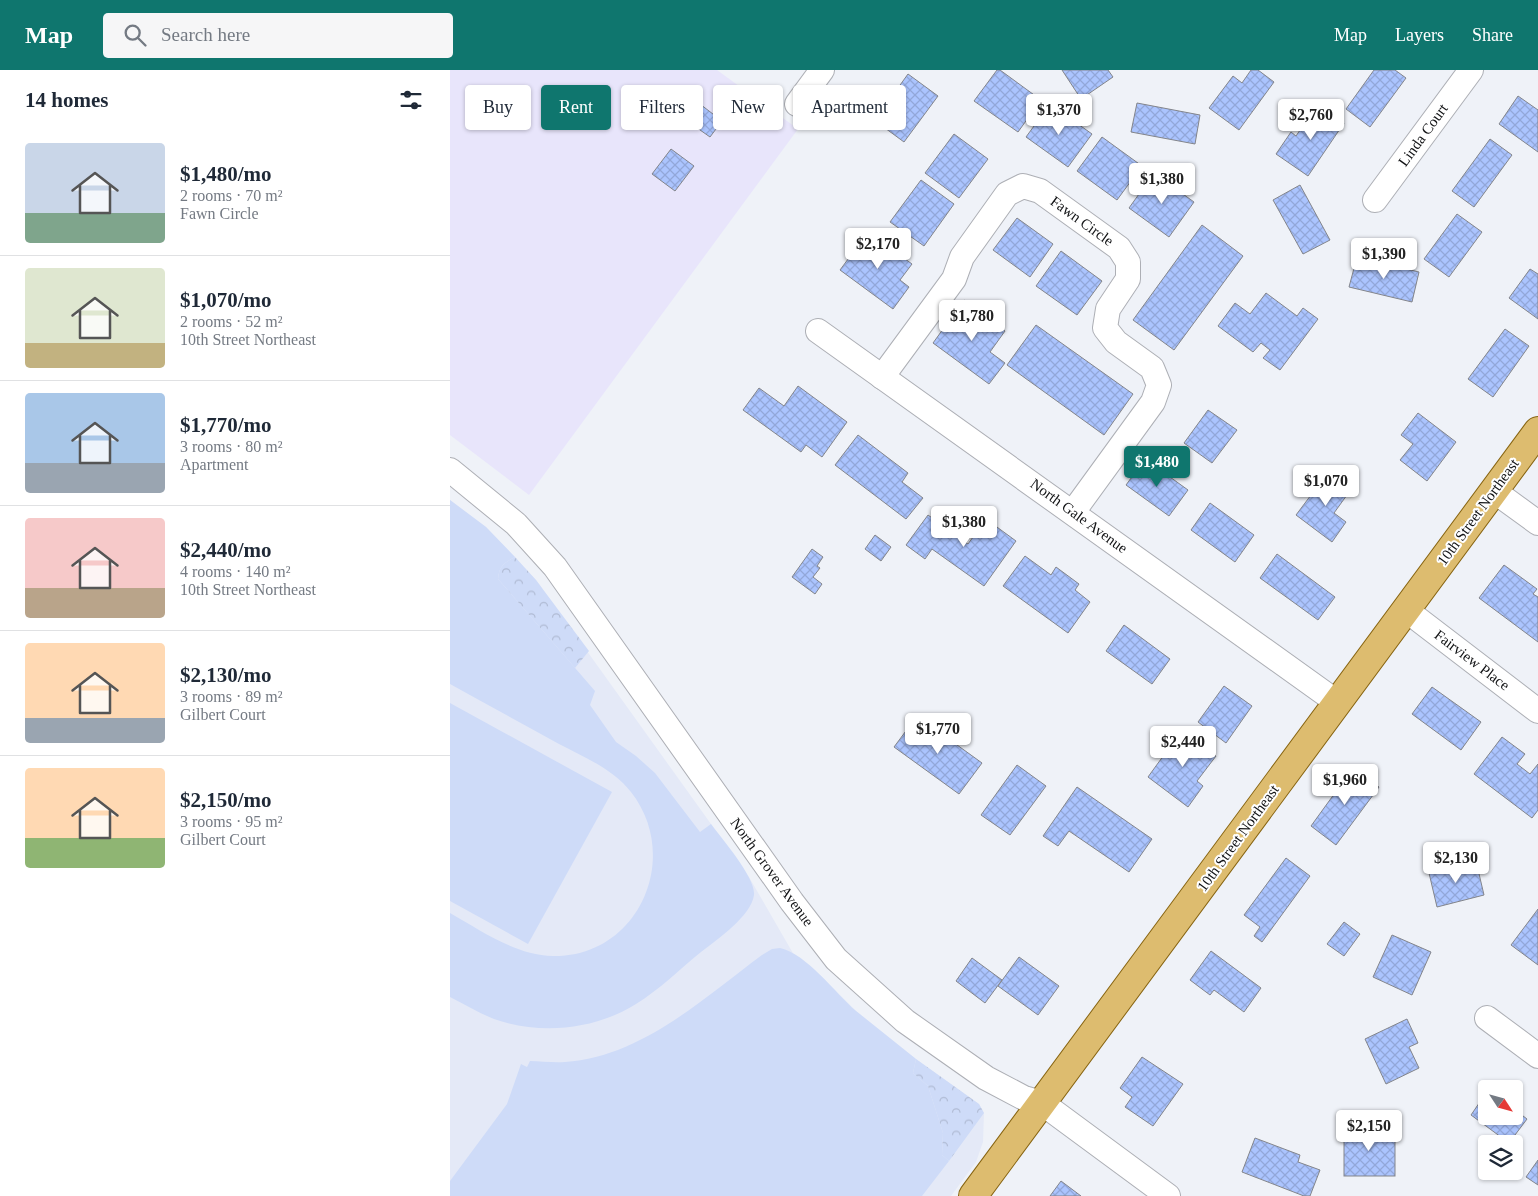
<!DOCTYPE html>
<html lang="en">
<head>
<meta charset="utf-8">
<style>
  body { margin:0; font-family:"Times New Roman",serif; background:#f6f6f7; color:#1f2937; height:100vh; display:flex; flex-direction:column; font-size:19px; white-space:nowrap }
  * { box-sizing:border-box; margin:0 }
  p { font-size:16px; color:#747a83 }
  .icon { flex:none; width:28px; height:28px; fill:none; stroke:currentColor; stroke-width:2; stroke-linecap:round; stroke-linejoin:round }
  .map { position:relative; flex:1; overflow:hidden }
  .details { display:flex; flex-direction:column; background:#fff; width:450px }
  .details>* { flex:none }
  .guide { position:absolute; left:15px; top:15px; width:475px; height:45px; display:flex; gap:10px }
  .needle { width:32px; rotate:126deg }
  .buttons { position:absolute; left:1028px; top:1010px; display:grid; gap:10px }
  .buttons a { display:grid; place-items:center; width:45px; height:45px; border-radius:5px; background:#fff; box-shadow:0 1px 4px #0004; font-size:25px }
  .price { position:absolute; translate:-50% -42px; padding:0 11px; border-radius:5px; background:#fff; color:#222; font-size:16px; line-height:32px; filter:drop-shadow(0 1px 2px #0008) }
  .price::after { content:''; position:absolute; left:50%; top:30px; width:15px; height:11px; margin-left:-8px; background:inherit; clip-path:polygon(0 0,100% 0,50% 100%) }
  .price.selected { background:#0f766e; color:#fff }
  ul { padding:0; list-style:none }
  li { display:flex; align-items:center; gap:15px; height:125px; padding:0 25px }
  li+li { border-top:1px solid #e0e1e3 }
  li span { display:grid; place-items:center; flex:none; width:140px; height:100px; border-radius:5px; color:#555 }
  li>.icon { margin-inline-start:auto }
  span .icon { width:60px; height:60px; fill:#fffc; stroke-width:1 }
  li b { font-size:21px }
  h2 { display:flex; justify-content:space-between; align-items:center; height:60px; padding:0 25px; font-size:21px }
  .chip { padding:0 18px; border-radius:5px; background:#fff; box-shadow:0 1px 4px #0004; font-size:18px; line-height:45px }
  .chip.selected { background:#0f766e; color:#fff }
  header { display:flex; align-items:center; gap:30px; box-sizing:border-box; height:70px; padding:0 25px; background:#0f766e; color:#fff }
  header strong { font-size:24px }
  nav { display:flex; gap:28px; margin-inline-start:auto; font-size:18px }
  .search { width:350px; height:45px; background:#f6f6f7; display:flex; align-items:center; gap:12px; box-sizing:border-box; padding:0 18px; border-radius:5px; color:#747a83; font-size:19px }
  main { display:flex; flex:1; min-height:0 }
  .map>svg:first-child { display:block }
  .commercial { fill:#e8e5fb }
  .built { fill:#e4e9f7 }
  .grass { fill:#cedbf8 }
  .forest { fill:url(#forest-crowns) }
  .building { fill:url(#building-cross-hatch); stroke:#83858b }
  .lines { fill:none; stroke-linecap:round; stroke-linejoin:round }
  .minor-casing { stroke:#adafb5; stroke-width:26 }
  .major-casing { stroke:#876411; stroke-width:30 }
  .minor { stroke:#fff; stroke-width:24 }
  .major { stroke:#ddbc6f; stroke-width:28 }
  .labels { text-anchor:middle; stroke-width:4; stroke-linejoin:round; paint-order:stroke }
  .street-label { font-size:15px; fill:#111214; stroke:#fff }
</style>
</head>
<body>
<header>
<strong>Map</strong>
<div class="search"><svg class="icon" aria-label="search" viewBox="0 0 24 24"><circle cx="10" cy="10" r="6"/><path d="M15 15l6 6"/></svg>Search here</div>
<nav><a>Map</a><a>Layers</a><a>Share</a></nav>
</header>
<main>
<section class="details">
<h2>14 homes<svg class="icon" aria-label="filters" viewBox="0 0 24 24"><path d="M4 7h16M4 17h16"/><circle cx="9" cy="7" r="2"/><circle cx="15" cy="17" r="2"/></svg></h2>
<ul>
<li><span style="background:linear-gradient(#c9d6e8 70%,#7fa58c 0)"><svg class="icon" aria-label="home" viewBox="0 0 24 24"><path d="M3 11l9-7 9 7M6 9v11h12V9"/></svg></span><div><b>$1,480/mo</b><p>2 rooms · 70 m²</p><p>Fawn Circle</p></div></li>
<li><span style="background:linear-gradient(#dfe7d0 75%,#c2b280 0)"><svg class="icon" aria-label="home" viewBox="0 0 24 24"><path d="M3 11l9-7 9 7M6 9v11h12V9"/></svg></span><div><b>$1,070/mo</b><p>2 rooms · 52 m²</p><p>10th Street Northeast</p></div></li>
<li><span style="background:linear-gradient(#a9c7e8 70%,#9aa5b1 0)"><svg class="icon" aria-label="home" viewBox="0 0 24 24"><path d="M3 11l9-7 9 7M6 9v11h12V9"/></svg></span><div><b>$1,770/mo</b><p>3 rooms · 80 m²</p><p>Apartment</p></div></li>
<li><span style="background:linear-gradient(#f6c9c9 70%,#b9a48a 0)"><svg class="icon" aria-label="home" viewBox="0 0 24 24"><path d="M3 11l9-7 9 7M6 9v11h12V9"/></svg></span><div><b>$2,440/mo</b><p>4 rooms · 140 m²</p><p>10th Street Northeast</p></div></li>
<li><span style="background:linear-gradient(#ffd9b3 75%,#9aa5b1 0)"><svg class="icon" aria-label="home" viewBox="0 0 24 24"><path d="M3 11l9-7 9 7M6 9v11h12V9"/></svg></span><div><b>$2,130/mo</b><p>3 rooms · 89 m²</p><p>Gilbert Court</p></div></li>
<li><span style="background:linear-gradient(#ffd9b3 70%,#8fb573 0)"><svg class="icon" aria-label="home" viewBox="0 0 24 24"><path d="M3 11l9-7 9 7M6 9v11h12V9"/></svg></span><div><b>$2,150/mo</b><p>3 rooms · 95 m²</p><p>Gilbert Court</p></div></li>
</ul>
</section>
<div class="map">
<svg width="1088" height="1126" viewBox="0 0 1088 1126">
  <defs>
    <pattern id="forest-crowns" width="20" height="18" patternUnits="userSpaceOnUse" patternTransform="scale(1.25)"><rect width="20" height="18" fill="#cedbf8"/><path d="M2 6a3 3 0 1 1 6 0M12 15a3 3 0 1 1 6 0" fill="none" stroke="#b0bbd4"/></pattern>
    <pattern id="building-cross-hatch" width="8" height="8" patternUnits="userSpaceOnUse" patternTransform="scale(1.25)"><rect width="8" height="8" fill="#abc4fe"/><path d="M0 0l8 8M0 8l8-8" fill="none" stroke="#92a7d9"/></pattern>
  </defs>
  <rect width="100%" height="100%" fill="#eff2f8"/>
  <path class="commercial" d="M0,0h267l81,59 -269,366 -79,-60z"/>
  <path class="built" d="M0,430l36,27 50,53 213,297 45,78 28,22 33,33 61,49 63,45 5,9 -1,29 -7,20 -25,34h-501z"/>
  <g class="grass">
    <path d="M0,430l36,27 29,30c-11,6 -16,9 -17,22l97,112 -5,14 26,37 20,14 19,17 45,59 11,-8c11,15 45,54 43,71 -3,21 -36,44 -53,57 -21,17 -42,38 -65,52 -41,26 -96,31 -142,15 -15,-6 -30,-15 -44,-22v-84c32,18 65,42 103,43 86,1 129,-99 78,-164 -18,-23 -47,-35 -72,-48 -36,-20 -73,-40 -109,-60z"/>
    <path d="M0,633l162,89 -84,152 -78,-43z"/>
    <path d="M330,878c27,6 55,45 76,63 20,16 40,32 60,48l-3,14 15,13 15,47 -1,22 7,6 -27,35h-472v-15l57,-77 14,-40 6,3 3,-6c11,0 23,2 35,1 76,-5 139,-64 197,-107l10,-6z"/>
  </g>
  <g class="forest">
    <path d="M65,487l21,23 53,71 -14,17 -77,-89c1,-13 6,-16 17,-22z"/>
    <path d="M466,989l63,45 5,9 -35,48 -7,-6 1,-22 -15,-47 -15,-13z"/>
  </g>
  <g class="building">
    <path d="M547,0h3l41,30 -23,32 -44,-31z"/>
    <path d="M612,0h46l5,7 -32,22z"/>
    <path d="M801,0h7l16,12 -35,48 -30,-22 24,-32 9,7z"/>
    <path d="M924,0h21l11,8 -36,49 -24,-18z"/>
    <path d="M458,4l30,22 -34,46 -45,-33 15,-21 16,11z"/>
    <path d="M1068,26l20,14v42l-39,-28z"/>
    <path d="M246,31l26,20 -12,16 -27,-19z"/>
    <path d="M687,33l63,12 -5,29 -64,-12z"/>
    <path d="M600,34l42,30 -24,33 -42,-30z"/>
    <path d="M867,35l27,18 -36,53 -32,-22 15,-22 5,4z"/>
    <path d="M504,64l34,25 -29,39 -34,-25z"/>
    <path d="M652,67l40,29 -25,34 -40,-29z"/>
    <path d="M1040,69l22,16 -38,52 -22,-16z"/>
    <path d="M221,79l23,17 -19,25 -23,-17z"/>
    <path d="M704,103l40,29 -25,35 -40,-29z"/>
    <path d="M471,110l33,24 -30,42 -34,-24z"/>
    <path d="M850,115l30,55 -27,14 -30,-54z"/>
    <path d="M1007,144l25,18 -33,45 -25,-18z"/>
    <path d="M567,148l36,26 -23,33 -37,-27z"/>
    <path d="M752,155l41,31 -69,94 -41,-30z"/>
    <path d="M418,162l44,32 -12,16 9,7 -16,22 -53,-39z"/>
    <path d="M611,181l41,30 -25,34 -41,-29z"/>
    <path d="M907,187l62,15 -7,30 -63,-15z"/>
    <path d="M1080,199l8,5v45l-29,-21z"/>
    <path d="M816,223l31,23 6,-8 15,11 -38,51 -17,-12 7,-8 -9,-7 -8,9 -35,-26 17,-23 15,11z"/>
    <path d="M514,230l41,31 -15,21 15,11 -16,21 -56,-41z"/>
    <path d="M586,255l97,69 -29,41 -97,-70z"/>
    <path d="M1055,259l24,17 -36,51 -25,-18z"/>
    <path d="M348,316l49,36 -25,35 -16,-12 -5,7 -58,-42 16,-22 25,18z"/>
    <path d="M758,340l29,20 -25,33 -28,-20z"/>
    <path d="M968,343l38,29 -29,39 -27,-21 13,-16 -12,-9z"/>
    <path d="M408,365l50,38 -6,9 21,16 -17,21 -71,-54z"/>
    <path d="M695,389l43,31 -19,26 -43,-31z"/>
    <path d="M879,401l23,17 -18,25 12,9 -14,20 -36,-27z"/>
    <path d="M760,433l44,32 -19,27 -44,-32z"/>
    <path d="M478,445l40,29 18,-25 30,22 -32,45 -52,-37 -7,10 -19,-14z"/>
    <path d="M425,465l16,12 -10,14 -16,-12z"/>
    <path d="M362,479l11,8 -6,9 3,2 -7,9 9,7 -7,10 -23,-17z"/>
    <path d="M827,484l58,43 -17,23 -58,-42z"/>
    <path d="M575,486l26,19 5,-8 23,17 -4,6 15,12 -22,31 -65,-47z"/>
    <path d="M1054,495l33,24 -4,5 5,3v45l-59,-44z"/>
    <path d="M674,555l46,34 -18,25 -46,-33z"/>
    <path d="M774,616l28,20 -26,37 -28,-21z"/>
    <path d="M982,617l49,35 -20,28 -49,-36z"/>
    <path d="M467,646l65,47 -23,31 -65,-47z"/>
    <path d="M732,660l34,26 -19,25 6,5 -15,21 -40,-30z"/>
    <path d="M1052,667l23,17 -8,10 13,10 8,-10v46l-6,8 -58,-44z"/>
    <path d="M567,695l29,21 -36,49 -29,-20z"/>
    <path d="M903,698l26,19 -43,58 -25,-19z"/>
    <path d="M627,717l75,52 -23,33 -60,-41 -11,15 -15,-10z"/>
    <path d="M836,788l24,18 -48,66 -8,-6 6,-9 -16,-12z"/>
    <path d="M1026,791l8,34 -47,12 -8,-34z"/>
    <path d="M1088,839v56l-27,-20z"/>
    <path d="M894,852l16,12 -16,22 -17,-12z"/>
    <path d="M942,865l39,17 -19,43 -39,-18z"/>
    <path d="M761,881l50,37 -17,24 -30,-22 -4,5 -20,-15z"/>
    <path d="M569,887l40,29 -21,29 -40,-29z"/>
    <path d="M522,888l30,22 -17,23 -29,-22z"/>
    <path d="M957,949l11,24 -9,4 10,21 -33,16 -21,-45z"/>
    <path d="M692,987l41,27 -30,42 -28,-19 7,-10 -12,-9z"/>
    <path d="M1036,1023v23h28v-7l13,10 -18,24 -38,-28z"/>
    <rect x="894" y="1057" width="51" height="49"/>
    <path d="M805,1068l45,17 -2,7 22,8 -10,26h-6l-62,-24z"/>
    <path d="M1088,1090v25l-12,-8z"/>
    <path d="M611,1111l20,15h-31z"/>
  </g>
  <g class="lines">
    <g class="minor-casing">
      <g id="minor">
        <path d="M347,34l25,-34"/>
        <path d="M925,130l96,-130"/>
        <path d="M368,261l520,372"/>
        <path d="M432,307l72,-98 8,-22 45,-63 16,-8 17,5 79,57 9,14v17l-20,30 -3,19 11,14 36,26 7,17 -6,17 -80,110"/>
        <path d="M0,400l66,54 39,43 237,335 44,57 69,62 81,57 38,20 18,5 126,93"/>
        <path d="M1044,421l44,32"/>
        <path d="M956,540l132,101"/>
        <path d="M1037,948l51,38"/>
      </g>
    </g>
    <g class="major-casing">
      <path id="major" d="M523,1126l565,-765"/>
    </g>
    <use href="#minor" class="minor"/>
    <use href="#major" class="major"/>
  </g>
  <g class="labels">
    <g class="street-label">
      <text transform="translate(973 65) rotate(-54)" y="5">Linda Court</text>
      <text transform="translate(632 151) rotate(36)" y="5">Fawn Circle</text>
      <text transform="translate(1028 442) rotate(-54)" y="5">10th Street Northeast</text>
      <text transform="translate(629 446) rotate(36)" y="5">North Gale Avenue</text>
      <text transform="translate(1022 590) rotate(37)" y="5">Fairview Place</text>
      <text transform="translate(788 768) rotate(-54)" y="5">10th Street Northeast</text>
      <text transform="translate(322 802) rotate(54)" y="5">North Grover Avenue</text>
    </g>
  </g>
</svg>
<div class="buttons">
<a><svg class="needle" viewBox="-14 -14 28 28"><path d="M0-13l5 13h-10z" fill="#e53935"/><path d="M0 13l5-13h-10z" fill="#747a83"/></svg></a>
<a><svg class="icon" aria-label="layers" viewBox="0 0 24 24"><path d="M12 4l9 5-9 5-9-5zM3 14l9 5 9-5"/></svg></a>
</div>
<b class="price" style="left:609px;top:66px">$1,370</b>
<b class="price" style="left:861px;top:71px">$2,760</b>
<b class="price" style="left:712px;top:135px">$1,380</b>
<b class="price" style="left:428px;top:200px">$2,170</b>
<b class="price" style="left:934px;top:210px">$1,390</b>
<b class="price" style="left:522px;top:272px">$1,780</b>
<b class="price selected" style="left:707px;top:418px">$1,480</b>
<b class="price" style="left:876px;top:437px">$1,070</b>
<b class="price" style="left:514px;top:478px">$1,380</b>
<b class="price" style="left:488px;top:685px">$1,770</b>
<b class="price" style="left:733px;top:698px">$2,440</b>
<b class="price" style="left:895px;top:736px">$1,960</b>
<b class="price" style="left:1006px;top:814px">$2,130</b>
<b class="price" style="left:919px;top:1082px">$2,150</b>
<div class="guide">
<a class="chip">Buy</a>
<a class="chip selected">Rent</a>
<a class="chip">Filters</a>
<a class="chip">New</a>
<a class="chip">Apartment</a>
</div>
</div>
</main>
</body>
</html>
